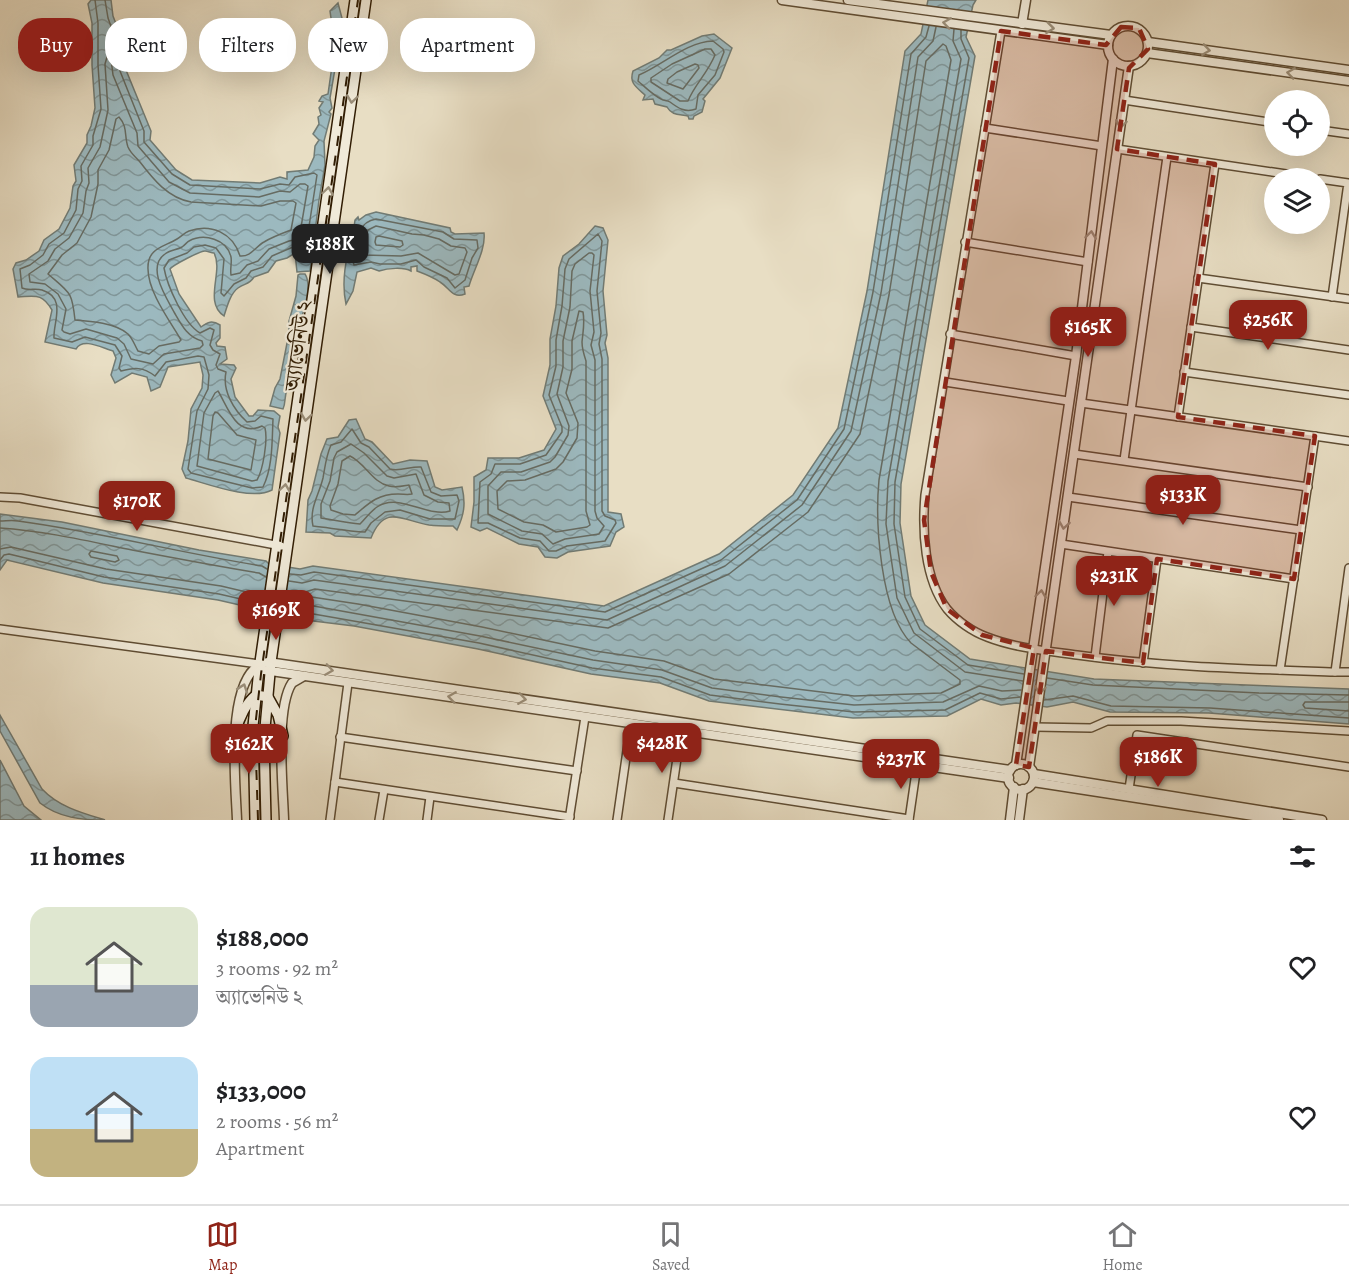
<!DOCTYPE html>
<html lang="en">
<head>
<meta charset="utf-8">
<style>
  body { margin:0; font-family:Alegreya,"Noto Serif Bengali",serif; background:#f6f6f6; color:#202124; height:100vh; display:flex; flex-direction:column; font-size:22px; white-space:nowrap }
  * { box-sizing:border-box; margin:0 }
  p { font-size:20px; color:#757577 }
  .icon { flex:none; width:33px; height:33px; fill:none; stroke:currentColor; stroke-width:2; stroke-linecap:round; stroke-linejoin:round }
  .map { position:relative; height:820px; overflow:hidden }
  .side { display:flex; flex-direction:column; background:#fff; flex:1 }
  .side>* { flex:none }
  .hud { position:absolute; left:18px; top:18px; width:600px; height:54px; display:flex; gap:12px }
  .buttons { position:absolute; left:1264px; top:90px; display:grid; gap:12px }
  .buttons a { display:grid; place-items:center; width:66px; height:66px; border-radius:50%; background:#fff; box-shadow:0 6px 24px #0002; font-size:30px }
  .price { position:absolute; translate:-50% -51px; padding:0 14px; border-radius:12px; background:#8f2418; color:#fff; font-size:20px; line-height:39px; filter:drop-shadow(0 2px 3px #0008) }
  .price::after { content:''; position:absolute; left:50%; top:36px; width:18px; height:14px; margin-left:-9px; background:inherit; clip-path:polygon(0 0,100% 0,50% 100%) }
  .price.active { background:#222; color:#fff }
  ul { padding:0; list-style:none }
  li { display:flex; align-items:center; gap:18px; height:150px; padding:0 30px }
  li span { display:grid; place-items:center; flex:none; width:168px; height:120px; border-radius:18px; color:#555 }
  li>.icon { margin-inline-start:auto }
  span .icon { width:72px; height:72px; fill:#fffc; stroke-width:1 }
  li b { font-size:26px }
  h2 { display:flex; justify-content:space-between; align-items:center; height:72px; padding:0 30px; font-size:26px }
  .chip { padding:0 21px; border-radius:24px; background:#fff; box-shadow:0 6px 24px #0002; font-size:21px; line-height:54px }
  .chip.active { background:#8f2418; color:#fff }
  .tab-bar { display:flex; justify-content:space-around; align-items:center; height:84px; border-top:2px solid #e0e0e0; background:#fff; font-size:16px; color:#757577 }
  .tab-bar a { display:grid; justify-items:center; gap:3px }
  .tab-bar .active { color:#8f2418 }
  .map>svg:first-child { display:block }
  .water { fill:url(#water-waves); stroke:#717b74; stroke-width:1.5 }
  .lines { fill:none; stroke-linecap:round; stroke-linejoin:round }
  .shore { stroke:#666b62; stroke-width:1.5 }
  .minor-casing { stroke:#5f4d34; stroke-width:10 }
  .tertiary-casing { stroke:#5f4d34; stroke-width:11 }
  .secondary-casing { stroke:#311d04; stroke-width:12 }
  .minor { stroke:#f0ead9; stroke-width:7 }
  .tertiary { stroke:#f0ead9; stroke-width:8 }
  .secondary { stroke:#f0ead9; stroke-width:9 }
  .rail { stroke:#311d04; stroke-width:2; stroke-dasharray:10 10; stroke-linecap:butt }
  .oneway { stroke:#9a8e79 }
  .marked { fill:#8f2418; fill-opacity:0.2; stroke:#8f2418; stroke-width:4.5; stroke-dasharray:12 8; stroke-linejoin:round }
  .labels { text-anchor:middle; stroke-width:4.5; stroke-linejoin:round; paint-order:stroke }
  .street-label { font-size:21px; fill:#311d04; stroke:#f0ead9 }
</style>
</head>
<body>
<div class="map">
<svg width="1349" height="820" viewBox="0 0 1349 820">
  <defs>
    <pattern id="water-waves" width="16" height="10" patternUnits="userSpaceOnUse" patternTransform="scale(1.5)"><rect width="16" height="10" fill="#9cb9bf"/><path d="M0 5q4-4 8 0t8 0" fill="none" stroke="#809699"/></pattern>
  </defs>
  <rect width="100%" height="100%" fill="#e8dec4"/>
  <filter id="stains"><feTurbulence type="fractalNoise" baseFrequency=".00333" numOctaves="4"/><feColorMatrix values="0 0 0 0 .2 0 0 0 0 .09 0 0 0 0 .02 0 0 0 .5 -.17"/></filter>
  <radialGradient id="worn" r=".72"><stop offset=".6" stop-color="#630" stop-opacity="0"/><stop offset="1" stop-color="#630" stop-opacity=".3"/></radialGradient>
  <g class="water">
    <path d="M91,0h20l2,16 10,26 3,28 25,61 -1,9 26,30 16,10 68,3 20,-6 7,2v-7l21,-2 6,-13 1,-11 4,-6 -6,-6 6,-10 -1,-7 3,-2 -2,-7 4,-6 -4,-1 3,-5 6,-2 10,-70 -7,-6 -1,-7 8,-8 5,19 -13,76 2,10 -3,4 2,2 -7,27 1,24 -6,35 -9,71 -13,1 -2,-19 -8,5 -11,3 -8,11 -14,5c-5,8 -9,6 -16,11 -8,6 -11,19 -14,28 -21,-14 0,-45 -10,-63 -3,0 -6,-2 -9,-2 -5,0 -32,14 -35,18l9,25 22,33c7,-5 11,-7 19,-2v13l-4,5 1,3 8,1 2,12 -7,5 14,1 2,3 -5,11 4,18 14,19h4l5,-6 16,1 6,5 -2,11 2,6 -8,57c-20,11 -64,-6 -86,-12l-4,-9 6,-28 3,-32 11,-21 1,-13 -3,-13 -32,5 -8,20 -9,4 -4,-14 -15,-4 -17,10 -4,-8 5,-17 -3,-7c-11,-3 -30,-14 -37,-2l-31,-7 7,-32c-10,-17 -16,-14 -34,-13l-5,-28 3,-6 10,-3 13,-9 5,-11 15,-11 11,-21 3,-22 3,-5 -2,-16 13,-22v-8l4,-9 4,-18 -3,-43v-42l-4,-19z"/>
    <path d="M928,0h48l-3,5 -7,32 9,19 -74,428 -1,39 11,73 14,29 45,34 124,20 255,10v35l-140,-11 -99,-1 -37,-10 -26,5 -31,-4 -15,2 -20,-6 -34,17 -94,2 -144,-17 -49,-18 -69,-9 -113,-25 -124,-23 -49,-6 -87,-20 -115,-17 -96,-23 -7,10v-56l62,8 137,28 67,11 3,3 31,5 13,-3 291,40 115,-52 74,-59 45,-67 29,-137 38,-240 16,-17z"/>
    <path d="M714,34l18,14 -12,30 -17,21 2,2 -3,11 -8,4 -1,3h-4l-1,-3c-8,-2 -16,0 -21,-9l-12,-3 -2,-5 -10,1 2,-5c-9,-8 -16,-12 -12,-24l26,-13 8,-8h4l31,-14z"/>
    <path d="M376,212l74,16 1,4 4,2 29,-1c2,16 -10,36 -15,53l-5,1 1,7c-13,5 -15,-6 -25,-12 -7,-5 -15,-8 -23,-11v-5l-6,1v4c-7,-4 -23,-3 -32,0l-8,-3 -14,4 -4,19 -7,13c-4,-18 -1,-41 4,-59 2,-9 4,-16 5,-25l3,-3 1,3 7,-5z"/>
    <path d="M595,226l8,2 5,12 -5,51 4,44 -2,8 3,15v154l13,2 3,13 -8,5 -6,14 -42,6 -11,6 -12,-1 -7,-10 -19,-3 -32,-16 -7,3 -9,-4 3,-25v-25l12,-7 2,-12h31l25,-8 12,-21 -13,-33 7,-31v-26l6,-33 3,-38 4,-12 16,-12z"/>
    <path d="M300,274h5c8,12 -3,52 -14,60l-2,-2v-11l7,-25 2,-21z"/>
    <path d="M287,343l8,4c-2,17 -3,26 -8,43 -3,7 -1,13 -4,19l-13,-3 5,-18 5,-9z"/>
    <path d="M356,419l9,20 7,3 21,22 17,-4 17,1 8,26 7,3 20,-3c4,17 2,28 -5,43l-4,-4c-8,0 -16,0 -24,-1 -26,-4 -44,-22 -58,13l-36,-2 -5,-3 -24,-1 2,-32 4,-9 9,-37 6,-15 11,-2 11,-17z"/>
    <path d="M0,715l42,74c17,18 40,24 63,31 -23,0 -46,-2 -65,-17l-40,-72z"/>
    <path d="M0,760l24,46 17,14h-41z"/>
  </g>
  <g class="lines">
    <g class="shore">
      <path d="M95,0l3,23v42l3,44 -8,27v9l-12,21 1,15 -4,8 -2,21 -12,23 -15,11 -6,11 -13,10 -10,4 2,19c6,3 13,0 20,2 25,8 11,32 12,48l18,4 13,-5 30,8 7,11 -3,12 2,3c14,-4 22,-4 34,5l11,-14 32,-6 6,1 5,18 -1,14 -11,22 -9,58 3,4 61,15 11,-1c10,-20 9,-47 10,-68l-12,-3 -6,5 -8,1c-13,-12 -25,-31 -21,-50l-8,-3 -2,-4 4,-11 -7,-4 -3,-5 4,-15 -4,-2 -10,5c-16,-9 -33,-48 -36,-65l5,-8 18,-7 7,-6 11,-2 11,3 8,11 -3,34 3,3 10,-12 12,-6 5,-7 12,-4 9,-11 21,-9 12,5 12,-77 -3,-2 -19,4 -6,8 -9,-1 -20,5 -70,-4 -18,-11 -28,-32v-11l-24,-60 -3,-28 -9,-25 -3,-18"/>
      <path d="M954,29l-1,12 8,18 -73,422 -2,43 11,74 17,35 51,39 58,9"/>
      <path d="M961,30v9l8,19 -74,424 -1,42 11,73 15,32 48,36 56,9"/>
      <path d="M713,41l10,8 1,3 -9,23 -17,20 -2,14c-11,4 -18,-1 -26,-7 -3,-2 -7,-1 -9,-3 -8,-4 -15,-11 -23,-18l1,-6c24,-10 47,-33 74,-34z"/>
      <path d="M943,44l3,2 5,14 -72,420c-4,42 1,131 32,163l49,37v4l-19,9 -87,3 -140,-17 -50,-18 -69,-10 -113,-24 -124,-23 -53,-8v-4l10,-3 293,39 121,-54 79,-62 52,-78 29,-139 37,-234z"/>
      <path d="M705,49h6l4,6c-8,19 -20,29 -27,46h-8l-29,-19v-4l21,-14z"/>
      <path d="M107,57l4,2 2,16 24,58 1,13 31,36 21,11 69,4 21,-6 10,1 10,-8h5l3,2 -9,53 -10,2 -20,8 -11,12 -11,4 -7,8 -9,2c-1,-6 1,-13 0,-18 -4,-18 -27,-24 -42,-16 -2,1 -4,4 -7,6 -5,3 -12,3 -17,7 -19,13 1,43 9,58 7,12 13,25 28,29l1,4 -3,3 -36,6 -11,10 -22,-5 -7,-15 -7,-6 -31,-9 -16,5 -6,-2 -2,-2 4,-21 -8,-15 -13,-10 -15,-2 -1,-8 19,-13 7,-12 14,-11 14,-25 3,-22 3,-8 -1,-15 12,-21 8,-37 -3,-46z"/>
      <path d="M695,64l3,1 1,3 -16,21 -16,-6 1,-4 9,-7z"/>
      <path d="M119,117c9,10 5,19 9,30 3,7 8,10 12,15 13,17 28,36 51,40l70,4 19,-5h13l3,2 -5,27c-8,3 -19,7 -27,12 -9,5 -13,15 -24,14 -7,-23 -29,-33 -51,-25 -5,2 -7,5 -12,8 -13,8 -30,9 -29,30 0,23 22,52 33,71l-2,2 -20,4 -10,8 -11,-3c-3,-5 -5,-12 -10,-17 -12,-11 -38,-13 -53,-14 -3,-29 -5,-27 -27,-46l14,-19 15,-12 14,-26 7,-33v-14l11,-20 7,-31z"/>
      <path d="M376,219l67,13 11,7 23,1 1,8 -6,10 -7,22 -10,8 -8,-10 -23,-11 -8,-7 -15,4h-21l-9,-2 -17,3 -1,-4c3,-17 3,-39 23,-42z"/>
      <path d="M376,226l36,8 12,1 15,4 12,7 14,2 2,4 -8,22 -4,1 -37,-22 -17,3 -37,-1 -2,-3 6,-22z"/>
      <path d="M598,234l4,7 -5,50 4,42 -2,11 3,15v152l3,5 10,4 1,3 -11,18 -38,5 -11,5h-7l-9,-10 -20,-3 -32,-15h-10l2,-41 11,-8 4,-10h25l26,-9 16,-23v-5l-13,-32 7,-29v-26l6,-34 3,-37 4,-10z"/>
      <path d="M379,236l23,5 1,4 -3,2 -24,-2 -1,-3 1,-5z"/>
      <path d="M589,253h3l2,2 -4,36 4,41 -3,13 4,15v151l2,7 7,8 -5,8 -34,5 -12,5 -11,-10 -20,-3 -34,-17v-28l13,-14h20l29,-10 5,-5 13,-22 1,-9 -12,-32 6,-27v-26l7,-34 2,-36 3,-7z"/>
      <path d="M579,311l4,1c2,11 0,19 -1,30 0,6 2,13 4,19v150l4,14 -3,2 -31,5 -13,-7 -19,-3 -26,-13 -1,-18 10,-10 18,-1 31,-11 7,-7 14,-24 1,-15 -12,-30 6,-24v-28z"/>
      <path d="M218,391c10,16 18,47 44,35l3,2c3,12 -2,42 -8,52l-5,1 -55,-15 7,-53 11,-20z"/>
      <path d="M215,412l3,1 19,22 19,5 -5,30 -43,-11 5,-43z"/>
      <path d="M352,429l9,14 8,4 21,22c10,3 21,-3 31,-2l10,25 10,4 16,-1 2,6 -4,18h-25l-30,-9 -15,2 -14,11 -6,9c-18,-1 -34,-4 -52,-6 -4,-18 6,-31 10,-48 2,-11 3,-22 8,-33l10,-3z"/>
      <path d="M351,444l13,9 23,23 7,2 22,-4 8,21 14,7 11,1 1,8c-23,7 -51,-19 -73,-4 -7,5 -12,12 -17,17 -14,-1 -25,-4 -39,-6v-14l9,-23 4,-23 3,-6z"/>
      <path d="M350,456c15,7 23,27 39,30 7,2 14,0 20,-1l3,9c-5,1 -8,0 -14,0 -20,0 -29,9 -43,21l-12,-1 -12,-4 -1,-4 8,-22 4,-23z"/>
      <path d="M0,521c6,0 12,-1 18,0 82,11 162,32 244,45l5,3"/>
      <path d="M0,528c45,3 88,13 132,22 42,8 84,16 127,23l7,4"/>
      <path d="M0,549l11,-2 95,22 115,17 42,10"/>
      <path d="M91,551l26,5 2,4 -4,2 -24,-5 -2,-3z"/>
      <path d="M0,560l4,-5 5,-1 95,23 115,17 43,10"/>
      <path d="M290,574l11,1 13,-3 291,40 116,-52 76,-60 47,-71 29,-137 38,-238 15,-17 3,-11"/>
      <path d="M289,581l13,2 12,-3 293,40 118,-54 77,-61 49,-74 30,-138 37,-236 15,-16 3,-14"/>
      <path d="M286,601l194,35 113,24 69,10 50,18 69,9 73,8 89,-3 36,-16 23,5 19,-1"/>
      <path d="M285,609l194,34 113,25 69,9 49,18 70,9 74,8 91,-2 35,-17 21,6 19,-2"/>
      <path d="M1047,678l46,7 166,8 90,2"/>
      <path d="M1044,700l29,-4 38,10 99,2 139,10"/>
      <path d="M1349,702h-44l-2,3 2,3 44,3"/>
    </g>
    <g class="minor-casing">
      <g id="minor">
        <path d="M1001,31l-76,464c-3,35 -1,84 22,114 10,12 26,23 40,28 28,11 61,14 90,18 85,12 172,14 258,17l14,-104"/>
        <path d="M1124,100l151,23"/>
        <path d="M985,128l117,18"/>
        <path d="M1320,130l29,4"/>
        <path d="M1117,149l196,29"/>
        <path d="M1320,179l28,4 -16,114"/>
        <path d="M965,242l123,20"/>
        <path d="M1198,278l151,21"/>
        <path d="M1191,327l158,23"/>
        <path d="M950,334l126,22"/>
        <path d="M1184,372l165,23"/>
        <path d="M945,382l123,19"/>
        <path d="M1081,403l268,38"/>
        <path d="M1178,417l37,-253"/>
        <path d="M1074,454l234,33"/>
        <path d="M1124,460l43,-303"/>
        <path d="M0,497l20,1 261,48"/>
        <path d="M1068,497l233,33"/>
        <path d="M1061,544l233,35"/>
        <path d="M0,629l259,35"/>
        <path d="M1095,657l13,-105"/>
        <path d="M1143,663l14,-104"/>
        <path d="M1280,670l35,-234"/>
        <path d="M1335,672h14"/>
        <path d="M1035,727l56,1 16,-7h74l168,10"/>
        <path d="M340,737l237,34"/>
        <path d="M335,782l235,35"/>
        <path d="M674,783l235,36"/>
        <path d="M1129,789l8,-54 212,32"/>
        <path d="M330,820l18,-137"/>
        <path d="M379,820l5,-30"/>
        <path d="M427,820l3,-23"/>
        <path d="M569,820l16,-103"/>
        <path d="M617,820l14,-97"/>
        <path d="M668,820l13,-89"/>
        <path d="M909,820l8,-55"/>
      </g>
    </g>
    <g class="tertiary-casing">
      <g id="tertiary">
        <path d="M782,0l326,45"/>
        <path d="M848,0l263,35"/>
        <path d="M1022,24l4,-24"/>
        <circle cx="1128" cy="46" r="20"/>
        <path d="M1148,42l201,28"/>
        <path d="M1147,53l202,28"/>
        <path d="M264,670l745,108"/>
        <circle cx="1021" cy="777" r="13"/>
        <path d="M1016,765l60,-409 37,-297"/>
        <path d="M1029,767l100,-701"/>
        <path d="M1034,774l288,46"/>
        <path d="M1033,782l246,38"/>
        <path d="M237,820c-1,-33 -14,-151 31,-158l742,108"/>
        <path d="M284,820c-1,-33 -9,-111 8,-137l12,-7"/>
        <path d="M1010,820l4,-33"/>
        <path d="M1019,820l4,-31"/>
      </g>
    </g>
    <g class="secondary-casing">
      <g id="secondary">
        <path d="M236,730c4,-13 9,-26 20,-35l12,2 10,18 5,21"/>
        <path d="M255,820l-2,-94 6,-57 96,-669"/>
        <path d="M266,820l-2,-81 7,-77 95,-662"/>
      </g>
    </g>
    <use href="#minor" class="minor"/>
    <use href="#tertiary" class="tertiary"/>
    <use href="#secondary" class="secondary"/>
    <path class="rail" d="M258,820l-3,-92 6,-54 97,-674"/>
  </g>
  <defs><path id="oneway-chevron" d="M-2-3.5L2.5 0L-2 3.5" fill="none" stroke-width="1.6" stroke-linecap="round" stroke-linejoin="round" transform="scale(1.5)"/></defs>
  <g class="oneway">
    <use href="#oneway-chevron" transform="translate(947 23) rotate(-172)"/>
    <use href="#oneway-chevron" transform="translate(1050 28) rotate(7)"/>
    <use href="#oneway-chevron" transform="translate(1206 50) rotate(8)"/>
    <use href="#oneway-chevron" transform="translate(1291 73) rotate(-172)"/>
    <use href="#oneway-chevron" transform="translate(352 99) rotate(98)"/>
    <use href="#oneway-chevron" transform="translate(1121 124) rotate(98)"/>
    <use href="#oneway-chevron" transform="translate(328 191) rotate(-82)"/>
    <use href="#oneway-chevron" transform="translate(1091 235) rotate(-83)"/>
    <use href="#oneway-chevron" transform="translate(306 417) rotate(98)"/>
    <use href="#oneway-chevron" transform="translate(285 488) rotate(-82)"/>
    <use href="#oneway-chevron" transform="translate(1064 525) rotate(99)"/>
    <use href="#oneway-chevron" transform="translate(1041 594) rotate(-82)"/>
    <use href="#oneway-chevron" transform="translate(329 670) rotate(8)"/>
    <use href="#oneway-chevron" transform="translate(243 688) rotate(-71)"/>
    <use href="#oneway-chevron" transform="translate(1040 690) rotate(98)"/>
    <use href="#oneway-chevron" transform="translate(452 697) rotate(-172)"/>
    <use href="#oneway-chevron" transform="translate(522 699) rotate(8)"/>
  </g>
  <path class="marked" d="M1121,27l18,1 9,21 -19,19 -12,81 98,15 -37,253 137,19 -21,143 -137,-20 -14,104 -97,-12 -17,116 -13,-2 18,-117 -52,-13 -35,-26 -16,-37 -7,-52 77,-489 105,14z"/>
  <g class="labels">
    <g class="street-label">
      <text transform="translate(298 346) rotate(-82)" y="7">অ্যাভেনিউ ২</text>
    </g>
  </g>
  <rect width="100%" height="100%" filter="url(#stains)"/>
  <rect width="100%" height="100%" fill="url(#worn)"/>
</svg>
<div class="buttons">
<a><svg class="icon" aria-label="locate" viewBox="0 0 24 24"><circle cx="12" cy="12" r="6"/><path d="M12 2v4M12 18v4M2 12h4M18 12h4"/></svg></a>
<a><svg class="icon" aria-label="layers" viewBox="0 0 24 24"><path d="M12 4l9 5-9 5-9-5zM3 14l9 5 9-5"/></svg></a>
</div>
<b class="price active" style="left:330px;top:275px">$188K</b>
<b class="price" style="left:1268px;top:351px">$256K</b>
<b class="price" style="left:1088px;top:358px">$165K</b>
<b class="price" style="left:1183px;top:526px">$133K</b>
<b class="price" style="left:137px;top:532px">$170K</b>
<b class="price" style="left:1114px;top:607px">$231K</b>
<b class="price" style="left:276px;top:641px">$169K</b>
<b class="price" style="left:662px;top:774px">$428K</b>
<b class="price" style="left:249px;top:775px">$162K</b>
<b class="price" style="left:1158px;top:788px">$186K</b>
<b class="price" style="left:901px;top:790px">$237K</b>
<div class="hud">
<a class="chip active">Buy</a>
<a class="chip">Rent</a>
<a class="chip">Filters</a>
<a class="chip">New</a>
<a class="chip">Apartment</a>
</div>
</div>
<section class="side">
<h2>11 homes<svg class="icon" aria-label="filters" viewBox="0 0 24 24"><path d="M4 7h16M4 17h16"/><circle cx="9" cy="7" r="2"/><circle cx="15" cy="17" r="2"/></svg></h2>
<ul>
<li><span style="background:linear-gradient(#dfe7d0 65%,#9aa5b1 0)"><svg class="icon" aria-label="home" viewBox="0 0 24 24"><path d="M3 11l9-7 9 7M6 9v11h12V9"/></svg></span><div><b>$188,000</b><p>3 rooms · 92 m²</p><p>অ্যাভেনিউ ২</p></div><svg class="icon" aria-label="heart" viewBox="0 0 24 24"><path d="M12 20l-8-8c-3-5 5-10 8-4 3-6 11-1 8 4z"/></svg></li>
<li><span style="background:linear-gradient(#bfe0f5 60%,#c2b280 0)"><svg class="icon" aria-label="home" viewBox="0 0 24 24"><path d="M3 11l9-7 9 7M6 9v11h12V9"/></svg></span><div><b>$133,000</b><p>2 rooms · 56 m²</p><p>Apartment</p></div><svg class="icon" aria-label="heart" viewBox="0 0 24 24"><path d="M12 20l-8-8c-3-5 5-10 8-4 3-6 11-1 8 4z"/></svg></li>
</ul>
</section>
<nav class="tab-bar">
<a class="active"><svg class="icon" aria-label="map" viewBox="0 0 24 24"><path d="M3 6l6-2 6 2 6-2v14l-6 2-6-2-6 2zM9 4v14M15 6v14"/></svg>Map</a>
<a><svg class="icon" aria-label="saved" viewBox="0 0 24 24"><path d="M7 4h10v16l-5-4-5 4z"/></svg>Saved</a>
<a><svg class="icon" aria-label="home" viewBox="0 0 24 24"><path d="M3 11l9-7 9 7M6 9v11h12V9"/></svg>Home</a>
</nav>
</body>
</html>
